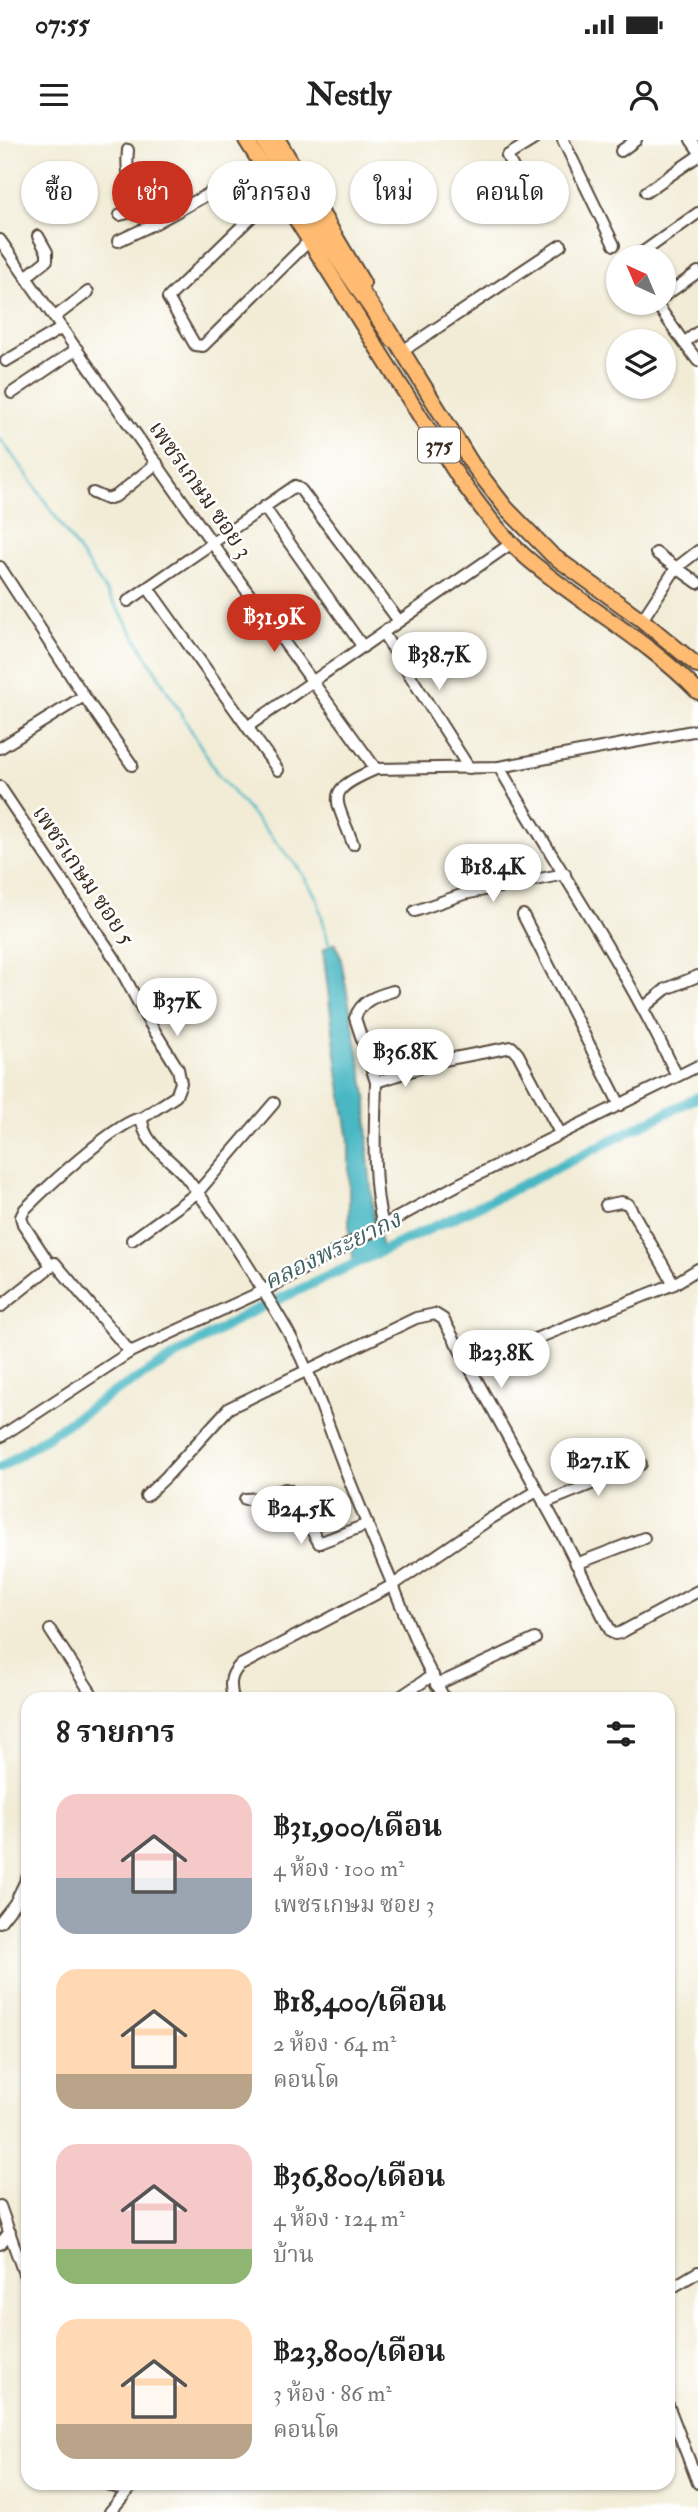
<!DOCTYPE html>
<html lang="th">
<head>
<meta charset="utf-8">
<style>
  body { margin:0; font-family:"IM FELL Double Pica","Noto Serif Thai",serif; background:#f6f6f6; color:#222; height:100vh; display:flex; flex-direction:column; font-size:26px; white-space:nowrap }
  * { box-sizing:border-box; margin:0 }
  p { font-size:23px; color:#767676 }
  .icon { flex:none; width:38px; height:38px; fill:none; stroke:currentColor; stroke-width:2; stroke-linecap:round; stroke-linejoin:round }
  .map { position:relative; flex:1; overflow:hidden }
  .drawer { position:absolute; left:21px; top:1552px; width:654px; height:798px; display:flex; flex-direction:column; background:#fff; border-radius:21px; box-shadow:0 2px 5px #0004 }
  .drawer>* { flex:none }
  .top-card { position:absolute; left:21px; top:21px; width:656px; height:63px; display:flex; gap:14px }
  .needle { width:46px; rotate:316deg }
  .fabs { position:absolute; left:606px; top:105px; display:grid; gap:14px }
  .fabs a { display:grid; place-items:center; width:70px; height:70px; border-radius:50%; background:#fff; box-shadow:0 2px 5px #0004; font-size:35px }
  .price { position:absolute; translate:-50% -60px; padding:0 16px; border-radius:24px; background:#fff; color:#222; font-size:23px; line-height:46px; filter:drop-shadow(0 2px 4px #0008) }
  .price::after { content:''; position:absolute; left:50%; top:42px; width:21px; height:16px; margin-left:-10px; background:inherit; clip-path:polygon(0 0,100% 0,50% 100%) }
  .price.selected { background:#c8321e; color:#fff }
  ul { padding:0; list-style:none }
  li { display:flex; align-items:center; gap:21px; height:175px; padding:0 35px }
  li span { display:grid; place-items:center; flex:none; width:196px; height:140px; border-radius:21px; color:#555 }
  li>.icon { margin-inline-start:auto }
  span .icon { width:84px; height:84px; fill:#fffc; stroke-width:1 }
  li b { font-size:30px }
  h2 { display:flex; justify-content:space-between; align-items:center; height:84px; padding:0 35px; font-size:30px }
  .chip { padding:0 24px; border-radius:32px; background:#fff; box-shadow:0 2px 5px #0004; font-size:24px; line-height:63px }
  .chip.selected { background:#c8321e; color:#fff }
  .status { display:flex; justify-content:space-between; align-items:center; height:49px; padding:0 35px; background:#fff; direction:ltr }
  .status svg { height:19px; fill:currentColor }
  header { display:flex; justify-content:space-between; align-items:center; height:91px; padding:0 35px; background:#fff; font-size:32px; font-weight:700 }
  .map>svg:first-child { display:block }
  .water { fill:#4ab8c4; stroke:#427171; stroke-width:2 }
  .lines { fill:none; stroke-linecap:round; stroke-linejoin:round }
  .stream { stroke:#4ab8c4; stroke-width:2.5 }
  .canal { stroke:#4ab8c4; stroke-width:10 }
  .minor-casing { stroke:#56473a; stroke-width:14 }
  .major-casing { stroke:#56473a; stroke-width:18 }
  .highway-casing { stroke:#56473a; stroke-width:19 }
  .minor { stroke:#fff; stroke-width:10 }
  .major { stroke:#febb71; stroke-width:14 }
  .highway { stroke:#febb71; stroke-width:16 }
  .labels { text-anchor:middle; stroke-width:5; stroke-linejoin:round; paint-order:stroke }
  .shield { fill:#fff; stroke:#766a62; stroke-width:2 }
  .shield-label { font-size:21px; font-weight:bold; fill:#3b2a1e }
  .street-label { font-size:23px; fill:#3b2a1e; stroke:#fff }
  .water-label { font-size:24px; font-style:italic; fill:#416360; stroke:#fff }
</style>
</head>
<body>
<div class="status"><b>07:55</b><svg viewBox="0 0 49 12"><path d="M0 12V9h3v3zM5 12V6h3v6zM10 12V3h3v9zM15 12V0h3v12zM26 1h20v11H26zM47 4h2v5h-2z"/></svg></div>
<header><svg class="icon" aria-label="menu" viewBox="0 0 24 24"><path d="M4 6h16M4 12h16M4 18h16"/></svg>Nestly<svg class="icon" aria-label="person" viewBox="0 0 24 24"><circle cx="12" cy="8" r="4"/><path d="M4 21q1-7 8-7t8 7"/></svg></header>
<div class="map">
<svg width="698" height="2372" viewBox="0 0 698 2372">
  <rect width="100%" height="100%" fill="#fff"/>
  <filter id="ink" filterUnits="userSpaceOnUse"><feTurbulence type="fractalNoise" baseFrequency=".0143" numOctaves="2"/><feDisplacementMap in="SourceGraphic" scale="14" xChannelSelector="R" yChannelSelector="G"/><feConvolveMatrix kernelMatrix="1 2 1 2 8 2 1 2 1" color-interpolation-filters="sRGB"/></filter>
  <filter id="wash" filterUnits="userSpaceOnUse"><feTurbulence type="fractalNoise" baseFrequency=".00686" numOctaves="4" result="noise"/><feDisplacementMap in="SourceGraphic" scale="28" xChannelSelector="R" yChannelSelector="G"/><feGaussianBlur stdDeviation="1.57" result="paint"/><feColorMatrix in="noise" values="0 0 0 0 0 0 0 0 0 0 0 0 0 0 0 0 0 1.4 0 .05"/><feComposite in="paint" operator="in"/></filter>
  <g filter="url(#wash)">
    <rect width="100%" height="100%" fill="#f2ecd6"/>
    <path class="water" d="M335,803l5,12 27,145 1,56 6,64 9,30 -29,14 -5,-33v-91l-10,-62 -16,-128z"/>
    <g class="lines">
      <path class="stream" d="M0,299l26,34 94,139 98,163 79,91 20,32 13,50"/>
      <path class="canal" d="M0,1328l108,-72 135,-80 259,-121 196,-98"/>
    </g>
  </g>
  <g filter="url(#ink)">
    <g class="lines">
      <g class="minor-casing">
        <g id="minor">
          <path d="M563,0l51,105"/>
          <path d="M691,0l7,10"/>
          <path d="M128,10c-4,34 9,46 24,75"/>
          <path d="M621,11l15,-11"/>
          <path d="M278,51l-110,107 27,47 8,1 107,-106"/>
          <path d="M646,52l52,-36"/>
          <path d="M503,71l15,-10 7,-10 -18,-35 26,-16"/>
          <path d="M120,75l24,-6"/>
          <path d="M0,100l212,303 164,226 123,-2 199,-37"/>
          <path d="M118,101l34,-16 109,-60"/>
          <path d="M636,117l62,-44"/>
          <path d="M26,137l21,-17v-8l-9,-16"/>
          <path d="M663,157l35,-25"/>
          <path d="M656,163l28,40 14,-11"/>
          <path d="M55,177l33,-25"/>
          <path d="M684,203l14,18"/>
          <path d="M401,212l160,-107"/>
          <path d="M6,221l56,-33"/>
          <path d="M12,253l65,-44"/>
          <path d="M93,353l14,6 9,-3 41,-33"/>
          <path d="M264,367l99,140"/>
          <path d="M656,413l42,30"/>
          <path d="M0,427l84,129 48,69"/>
          <path d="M148,448l130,182"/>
          <path d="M128,461l167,-115 6,4 98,131"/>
          <path d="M642,480l34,-52 22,-17"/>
          <path d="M383,493l86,135"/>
          <path d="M247,587l265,-184"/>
          <path d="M0,608l84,-52"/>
          <path d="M499,627c60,103 127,201 178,309"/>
          <path d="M0,647l115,172 31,58 32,52 3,14 -5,13 -34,22c0,25 28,40 43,58 35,44 66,94 95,142 29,47 45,100 65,151 15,39 31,76 47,114 16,39 31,79 53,116"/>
          <path d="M353,704c-18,-49 -30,-52 23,-75"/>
          <path d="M415,771l49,-17 101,-20"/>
          <path d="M523,775l97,190"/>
          <path d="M393,851c-17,5 -32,9 -38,27l21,64 68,-22 68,-13 6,7 42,79"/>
          <path d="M643,868l23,-19 32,-13"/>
          <path d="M376,942c-1,48 -5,97 7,144"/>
          <path d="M606,1065l15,-3 7,2 46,80"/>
          <path d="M132,1100l65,-47 77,-90"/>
          <path d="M51,1126l-28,-42 -2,-7 4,-8c19,-19 94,-90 117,-91"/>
          <path d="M0,1167l55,-44 75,89 133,-61 198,-108 237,-117"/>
          <path d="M469,1225l205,-81 24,-15"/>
          <path d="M0,1297l130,-85"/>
          <path d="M146,1356l20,-19 63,-69 187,-90 19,-4 8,5 119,216 49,97 4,2 5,-1 78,-42"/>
          <path d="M245,1359l17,-1 23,-9 4,1 30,53 49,-19"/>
          <path d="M544,1363l97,-39"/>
          <path d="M576,1424l68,-26"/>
          <path d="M50,1490l45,69"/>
          <path d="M436,1545l99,-46"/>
          <path d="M233,1559c-3,-14 -4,-22 6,-33l154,-81 97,-66 47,-28"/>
          <path d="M397,1559l36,-24"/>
          <path d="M0,1782l15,-19 13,-27"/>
          <path d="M0,2066l28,79"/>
          <path d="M0,2104l10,-12"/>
          <path d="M668,2150l30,-18"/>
          <path d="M668,2265l30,78"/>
          <path d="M105,2343c14,7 21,7 34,0"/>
          <path d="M110,2372l19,-23"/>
        </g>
      </g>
      <g class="major-casing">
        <g id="major">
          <path d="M246,0l213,338c21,28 42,58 69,81 55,47 120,81 170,133"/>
          <path d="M278,0l85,143"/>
          <path d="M388,188l84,136 34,44 46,47 90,65 56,46"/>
        </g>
      </g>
      <g class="highway-casing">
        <path id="highway" d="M264,0l38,65 91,134"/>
      </g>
      <use href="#minor" class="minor"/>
      <use href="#major" class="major"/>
      <use href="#highway" class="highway"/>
    </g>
  </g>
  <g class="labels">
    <rect class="shield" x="418" y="287.5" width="42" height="35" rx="5"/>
    <g class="shield-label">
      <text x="439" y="312">375</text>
    </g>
    <g class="street-label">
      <text transform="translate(201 349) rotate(55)" y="8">เพชรเกษม ซอย 3</text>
      <text transform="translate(84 735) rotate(56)" y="8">เพชรเกษม ซอย 5</text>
    </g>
    <g class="water-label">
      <text transform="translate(332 1110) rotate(-26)" y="8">คลองพระยากง</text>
    </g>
  </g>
</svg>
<div class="fabs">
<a><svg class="needle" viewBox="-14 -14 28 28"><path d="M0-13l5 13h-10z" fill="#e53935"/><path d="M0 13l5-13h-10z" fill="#767676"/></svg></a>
<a><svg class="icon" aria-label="layers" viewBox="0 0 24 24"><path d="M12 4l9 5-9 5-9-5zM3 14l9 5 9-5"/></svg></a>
</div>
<b class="price selected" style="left:274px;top:514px">฿31.9K</b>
<b class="price" style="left:439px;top:552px">฿38.7K</b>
<b class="price" style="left:493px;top:764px">฿18.4K</b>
<b class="price" style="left:177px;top:898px">฿37K</b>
<b class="price" style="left:405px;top:949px">฿36.8K</b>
<b class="price" style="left:501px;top:1250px">฿23.8K</b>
<b class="price" style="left:598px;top:1358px">฿27.1K</b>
<b class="price" style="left:301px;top:1406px">฿24.5K</b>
<div class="top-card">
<a class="chip">ซื้อ</a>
<a class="chip selected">เช่า</a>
<a class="chip">ตัวกรอง</a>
<a class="chip">ใหม่</a>
<a class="chip">คอนโด</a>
</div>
<section class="drawer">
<h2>8 รายการ<svg class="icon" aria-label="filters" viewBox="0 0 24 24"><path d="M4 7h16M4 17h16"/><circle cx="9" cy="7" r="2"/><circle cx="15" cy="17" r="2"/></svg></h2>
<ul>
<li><span style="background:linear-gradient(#f6c9c9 60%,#9aa5b1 0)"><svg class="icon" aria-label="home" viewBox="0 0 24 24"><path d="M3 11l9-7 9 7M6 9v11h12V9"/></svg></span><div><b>฿31,900/เดือน</b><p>4 ห้อง · 100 m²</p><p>เพชรเกษม ซอย 3</p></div></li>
<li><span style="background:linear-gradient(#ffd9b3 75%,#b9a48a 0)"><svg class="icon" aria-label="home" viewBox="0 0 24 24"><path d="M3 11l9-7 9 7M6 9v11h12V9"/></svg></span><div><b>฿18,400/เดือน</b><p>2 ห้อง · 64 m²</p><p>คอนโด</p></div></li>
<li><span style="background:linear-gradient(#f6c9c9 75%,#8fb573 0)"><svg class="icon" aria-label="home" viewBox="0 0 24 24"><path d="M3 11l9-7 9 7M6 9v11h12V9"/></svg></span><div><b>฿36,800/เดือน</b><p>4 ห้อง · 124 m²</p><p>บ้าน</p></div></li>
<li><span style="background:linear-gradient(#ffd9b3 75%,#b9a48a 0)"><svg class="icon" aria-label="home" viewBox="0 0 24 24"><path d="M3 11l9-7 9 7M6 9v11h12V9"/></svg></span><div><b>฿23,800/เดือน</b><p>3 ห้อง · 86 m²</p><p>คอนโด</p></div></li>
</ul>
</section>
</div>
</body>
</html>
